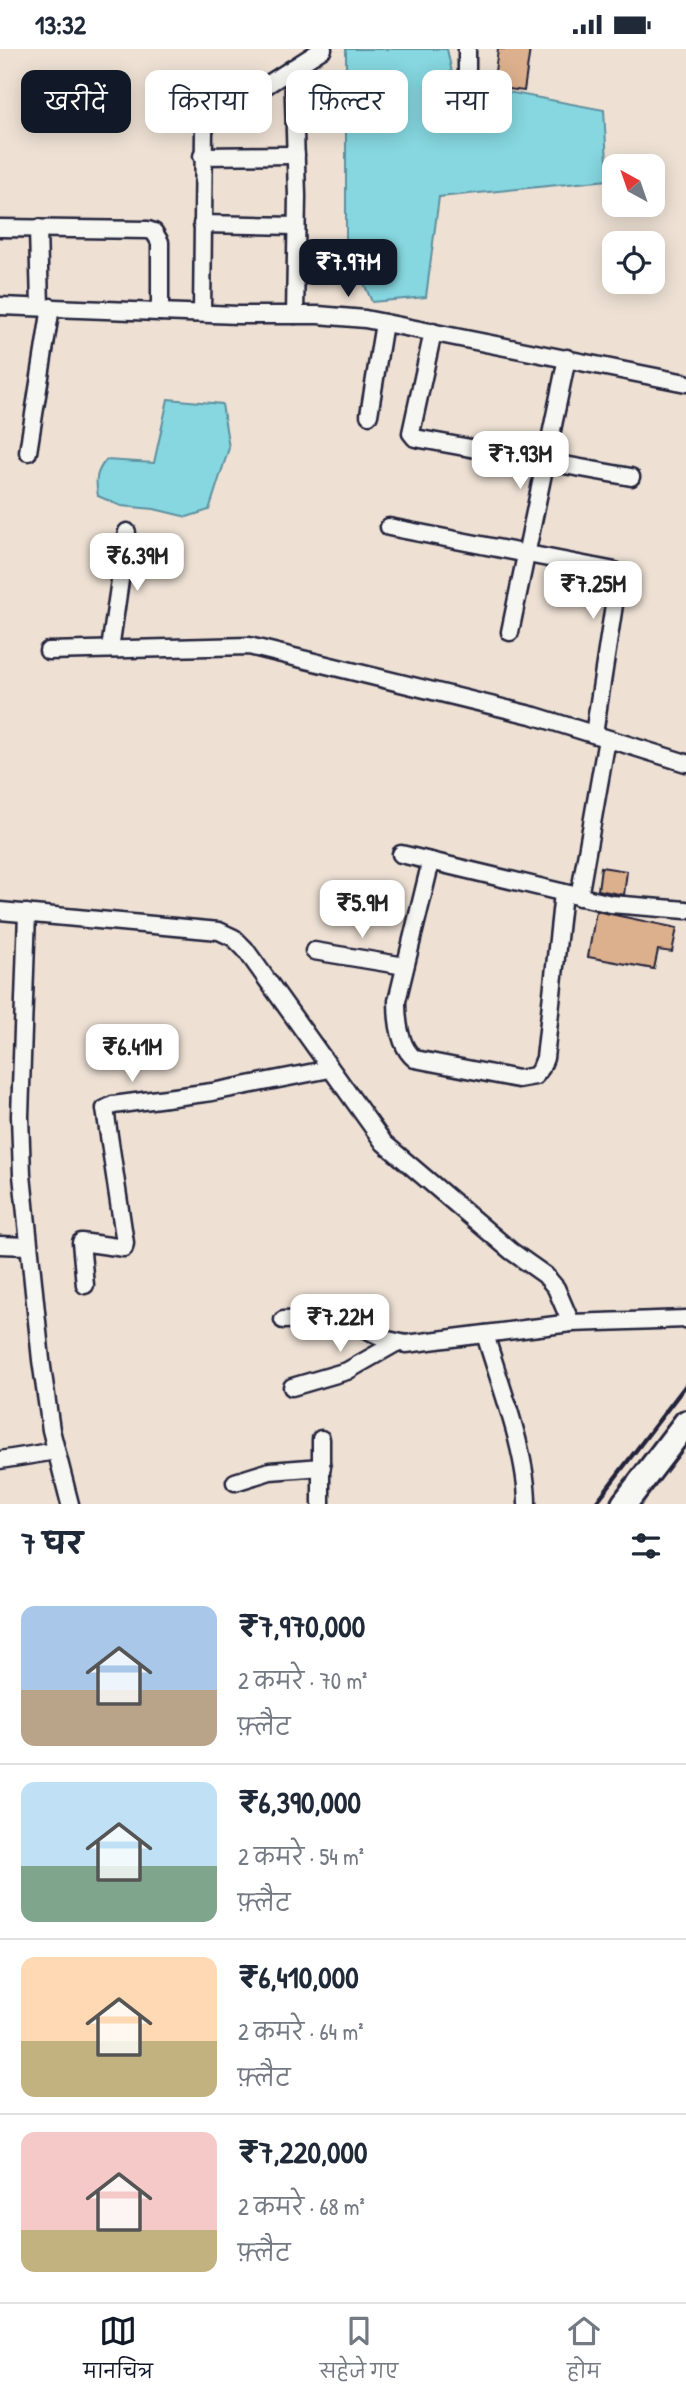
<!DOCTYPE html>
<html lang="hi">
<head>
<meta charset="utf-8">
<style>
  body { margin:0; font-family:"Patrick Hand","Playpen Sans Deva",sans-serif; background:#f2f2f3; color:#1f2937; height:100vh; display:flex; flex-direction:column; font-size:26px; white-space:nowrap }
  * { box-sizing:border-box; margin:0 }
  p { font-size:23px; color:#747a83 }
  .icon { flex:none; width:38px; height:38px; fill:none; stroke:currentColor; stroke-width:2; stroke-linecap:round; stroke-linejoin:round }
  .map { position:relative; height:1455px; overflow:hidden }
  .details { display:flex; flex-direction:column; background:#fff; flex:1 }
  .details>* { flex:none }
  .guide { position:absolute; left:21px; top:21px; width:644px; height:63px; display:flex; gap:14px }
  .needle { width:46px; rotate:320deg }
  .controls { position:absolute; left:602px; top:105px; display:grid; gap:14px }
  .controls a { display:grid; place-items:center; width:63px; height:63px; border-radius:14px; background:#fff; box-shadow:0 4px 18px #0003; font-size:35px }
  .price { position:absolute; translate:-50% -60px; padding:0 16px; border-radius:14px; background:#fff; color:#222; font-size:23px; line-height:46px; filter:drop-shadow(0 2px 4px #0008) }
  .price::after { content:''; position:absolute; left:50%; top:42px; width:21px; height:16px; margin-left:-10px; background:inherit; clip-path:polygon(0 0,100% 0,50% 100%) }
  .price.on { background:#111827; color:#fff }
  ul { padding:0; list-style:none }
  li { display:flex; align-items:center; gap:21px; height:175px; padding:0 21px }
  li+li { border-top:2px solid #e0e1e3 }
  li span { display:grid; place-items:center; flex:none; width:196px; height:140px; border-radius:14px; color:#555 }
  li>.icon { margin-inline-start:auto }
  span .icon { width:84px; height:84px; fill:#fffc; stroke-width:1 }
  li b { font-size:30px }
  h2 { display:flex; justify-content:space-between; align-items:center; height:84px; padding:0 21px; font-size:30px }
  .tag { padding:0 24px; border-radius:14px; background:#fff; box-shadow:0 4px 18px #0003; font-size:24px; line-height:63px }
  .tag.on { background:#111827; color:#fff }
  .status { display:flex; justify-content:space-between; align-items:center; height:49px; padding:0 35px; background:#fff; direction:ltr }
  .status svg { height:19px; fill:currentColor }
  .menu { display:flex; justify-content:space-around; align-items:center; height:98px; border-top:2px solid #e0e1e3; background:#fff; font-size:19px; color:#747a83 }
  .menu a { display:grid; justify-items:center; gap:4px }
  .menu .on { color:#111827 }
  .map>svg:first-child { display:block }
  .water { fill:#86d7e0; stroke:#5e8f9e; stroke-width:2 }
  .building { fill:#dcb08d; stroke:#22223b; stroke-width:2 }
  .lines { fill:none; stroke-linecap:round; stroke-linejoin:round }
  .minor-casing { stroke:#22223b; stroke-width:21 }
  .trunk-casing { stroke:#22223b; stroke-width:30 }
  .minor { stroke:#f6f6f2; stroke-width:16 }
  .trunk { stroke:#f6f6f2; stroke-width:24 }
  .rail { stroke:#22223b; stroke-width:4.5 }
</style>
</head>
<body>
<div class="status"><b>13:32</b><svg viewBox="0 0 49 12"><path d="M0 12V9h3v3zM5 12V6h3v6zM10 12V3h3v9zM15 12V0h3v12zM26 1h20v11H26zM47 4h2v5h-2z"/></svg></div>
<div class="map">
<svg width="686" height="1455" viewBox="0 0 686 1455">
  <rect width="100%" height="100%" fill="#eee1d4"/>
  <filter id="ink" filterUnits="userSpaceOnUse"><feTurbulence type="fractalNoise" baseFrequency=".0143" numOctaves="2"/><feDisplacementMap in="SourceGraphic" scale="14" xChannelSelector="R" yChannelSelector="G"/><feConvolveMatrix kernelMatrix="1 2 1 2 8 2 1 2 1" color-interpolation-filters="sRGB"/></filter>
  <g filter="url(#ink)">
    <g class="water">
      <path d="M346,0h101l7,33 150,28 4,70 -169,17 -13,100 -54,5 -13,-30 -13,-14z"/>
      <path d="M168,350l54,5 7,44 -20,62 -22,7 -33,-8 -33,-3 -23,-10c-3,-16 -2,-24 8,-36l48,3z"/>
    </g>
    <g class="building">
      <path d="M498,0h32l-6,42 -31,-4z"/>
      <path d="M601,818l26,4 -3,24 -26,-5z"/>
      <path d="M596,862l81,17 -5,24 -14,-2 -4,19 -66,-12z"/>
    </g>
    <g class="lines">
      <g class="minor-casing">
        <g id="minor">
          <path d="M293,19l4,128 -2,119"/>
          <path d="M467,29v-29"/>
          <path d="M202,107l94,-1"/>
          <path d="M202,175l94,2"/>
          <path d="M0,179l148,2 6,2 6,10v70"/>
          <path d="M38,179l2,79"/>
          <path d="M0,257l238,9h80l47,4 321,64"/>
          <path d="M202,264l2,-183 5,-8 114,-73"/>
          <path d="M433,283l-22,101 4,5 216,39"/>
          <path d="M369,366l15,-92"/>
          <path d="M28,403l23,-145"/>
          <path d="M389,478l226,44 3,8 -24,155"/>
          <path d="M510,583l57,-274"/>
          <path d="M110,600l17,-117"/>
          <path d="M48,602l201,-5 286,70 151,47"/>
          <path d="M401,805l210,50 75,6"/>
          <path d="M431,812l-34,140c0,19 2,46 18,58l103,20 17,-3 6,-8 4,-10 18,-165"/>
          <path d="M579,848l28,-158"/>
          <path d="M0,862l219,20 15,7 11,11 139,194 127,108 34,24 11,13 15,35"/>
          <path d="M27,864l-7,203 2,59 19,185 10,70 19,74"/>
          <path d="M314,902l91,15"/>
          <path d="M0,1196l28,1"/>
          <path d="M85,1236l-4,-43 43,6 1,-5 -20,-134 8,-4 99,-13 118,-23"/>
          <path d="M283,1271l59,-2 46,22 18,4 165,-21 115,-4"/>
          <path d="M485,1285c15,51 42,119 42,170"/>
          <path d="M292,1338l55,-16 49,-28"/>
          <path d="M0,1411l56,-9"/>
          <path d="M235,1433l35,-11 52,-4"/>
          <path d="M321,1455v-65"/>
        </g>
      </g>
      <g class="trunk-casing">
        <path id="trunk" d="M624,1455l62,-81"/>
      </g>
      <use href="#minor" class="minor"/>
      <use href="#trunk" class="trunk"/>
      <path class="rail" d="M595,1455l91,-119"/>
    </g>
  </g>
</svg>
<div class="controls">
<a><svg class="needle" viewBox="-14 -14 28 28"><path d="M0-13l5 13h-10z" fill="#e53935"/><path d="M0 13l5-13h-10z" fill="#747a83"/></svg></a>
<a><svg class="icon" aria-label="locate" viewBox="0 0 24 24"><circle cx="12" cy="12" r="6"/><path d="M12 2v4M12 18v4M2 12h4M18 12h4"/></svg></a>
</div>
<b class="price on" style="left:348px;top:250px">₹7.97M</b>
<b class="price" style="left:520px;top:442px">₹7.93M</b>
<b class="price" style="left:137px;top:544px">₹6.39M</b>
<b class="price" style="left:593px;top:572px">₹7.25M</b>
<b class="price" style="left:362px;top:891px">₹5.9M</b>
<b class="price" style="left:132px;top:1035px">₹6.41M</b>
<b class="price" style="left:340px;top:1305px">₹7.22M</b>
<div class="guide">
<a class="tag on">खरीदें</a>
<a class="tag">किराया</a>
<a class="tag">फ़िल्टर</a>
<a class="tag">नया</a>
</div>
</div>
<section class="details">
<h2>7 घर<svg class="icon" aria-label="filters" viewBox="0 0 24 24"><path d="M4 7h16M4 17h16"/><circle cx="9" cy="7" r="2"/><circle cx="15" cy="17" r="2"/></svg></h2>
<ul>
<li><span style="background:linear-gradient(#a9c7e8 60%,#b9a48a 0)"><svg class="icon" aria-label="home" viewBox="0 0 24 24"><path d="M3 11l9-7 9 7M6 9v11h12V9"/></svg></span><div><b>₹7,970,000</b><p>2 कमरे · 70 m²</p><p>फ़्लैट</p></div></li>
<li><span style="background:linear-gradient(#bfe0f5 60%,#7fa58c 0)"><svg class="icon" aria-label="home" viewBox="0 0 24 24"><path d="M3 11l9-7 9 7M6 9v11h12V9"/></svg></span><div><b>₹6,390,000</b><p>2 कमरे · 54 m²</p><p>फ़्लैट</p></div></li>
<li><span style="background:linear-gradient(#ffd9b3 60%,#c2b280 0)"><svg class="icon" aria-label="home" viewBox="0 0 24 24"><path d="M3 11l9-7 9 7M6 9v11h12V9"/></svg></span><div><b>₹6,410,000</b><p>2 कमरे · 64 m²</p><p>फ़्लैट</p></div></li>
<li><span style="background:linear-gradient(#f6c9c9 70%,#c2b280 0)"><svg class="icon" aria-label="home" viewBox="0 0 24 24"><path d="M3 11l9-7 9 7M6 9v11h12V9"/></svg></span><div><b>₹7,220,000</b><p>2 कमरे · 68 m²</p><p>फ़्लैट</p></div></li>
</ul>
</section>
<nav class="menu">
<a class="on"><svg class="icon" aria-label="map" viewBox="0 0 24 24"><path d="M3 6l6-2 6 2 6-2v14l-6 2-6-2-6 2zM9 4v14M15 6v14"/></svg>मानचित्र</a>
<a><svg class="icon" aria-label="saved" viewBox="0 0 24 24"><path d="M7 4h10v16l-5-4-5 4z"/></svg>सहेजे गए</a>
<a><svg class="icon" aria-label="home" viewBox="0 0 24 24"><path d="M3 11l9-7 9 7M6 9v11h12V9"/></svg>होम</a>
</nav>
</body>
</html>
